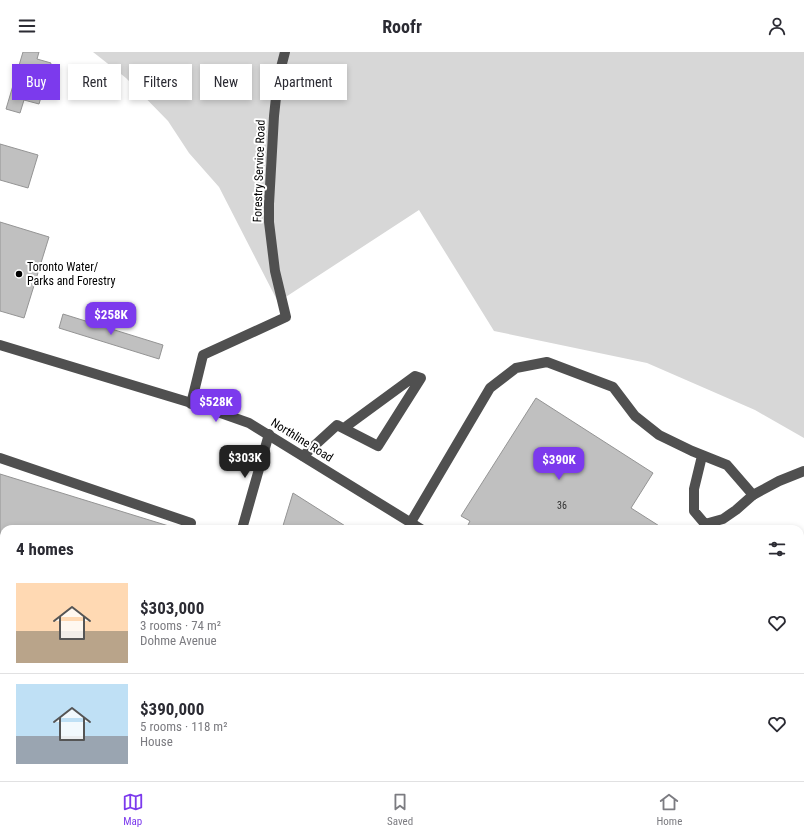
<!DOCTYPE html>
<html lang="en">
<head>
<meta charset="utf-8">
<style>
  body { margin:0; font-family:"Roboto Condensed",sans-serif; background:#f2f2f3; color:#2b2b33; height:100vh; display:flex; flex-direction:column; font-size:15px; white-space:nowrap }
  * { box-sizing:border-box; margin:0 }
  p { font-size:13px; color:#7c7c81 }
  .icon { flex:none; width:22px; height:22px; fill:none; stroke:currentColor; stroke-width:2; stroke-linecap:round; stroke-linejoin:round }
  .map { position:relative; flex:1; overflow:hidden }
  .details { position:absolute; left:0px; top:473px; width:804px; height:256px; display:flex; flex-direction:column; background:#fff; border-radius:12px 12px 0 0; box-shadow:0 2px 6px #0003 }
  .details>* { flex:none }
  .guide { position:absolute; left:12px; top:12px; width:400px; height:36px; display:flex; gap:8px }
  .price { position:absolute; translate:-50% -34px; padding:0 9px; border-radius:8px; background:#7c3aed; color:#fff; font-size:13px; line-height:26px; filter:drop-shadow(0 1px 2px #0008) }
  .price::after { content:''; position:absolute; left:50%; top:24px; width:12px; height:9px; margin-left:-6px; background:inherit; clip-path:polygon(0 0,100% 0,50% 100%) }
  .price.active { background:#222; color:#fff }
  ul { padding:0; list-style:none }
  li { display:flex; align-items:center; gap:12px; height:100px; padding:0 16px }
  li+li { border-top:1px solid #e1e1e2 }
  li span { display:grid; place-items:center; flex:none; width:112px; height:80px; border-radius:0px; color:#555 }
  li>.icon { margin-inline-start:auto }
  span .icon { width:48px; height:48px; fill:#fffc; stroke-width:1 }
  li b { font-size:17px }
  h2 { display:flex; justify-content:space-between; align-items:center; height:48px; padding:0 16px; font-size:17px }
  .tag { padding:0 14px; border-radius:0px; background:#fff; box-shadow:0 2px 6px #0003; font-size:14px; line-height:36px }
  .tag.active { background:#7c3aed; color:#fff }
  header { display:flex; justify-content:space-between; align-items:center; height:52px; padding:0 16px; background:#fff; font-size:18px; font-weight:700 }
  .menu { display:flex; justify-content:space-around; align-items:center; height:56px; border-top:1px solid #e1e1e2; background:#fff; font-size:11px; color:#7c7c81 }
  .menu a { display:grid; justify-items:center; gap:2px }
  .menu .active { color:#7c3aed }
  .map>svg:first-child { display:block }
  .green { fill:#d7d7d7 }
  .building { fill:#c0c0c0; stroke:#949494 }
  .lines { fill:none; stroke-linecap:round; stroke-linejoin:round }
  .minor { stroke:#505050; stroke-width:10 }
  .poi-dot { fill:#000; stroke:#fff; stroke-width:1.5 }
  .labels { text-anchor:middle; stroke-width:4; stroke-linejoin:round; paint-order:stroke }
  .number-label { font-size:10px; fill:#303030 }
  .street-label { font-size:12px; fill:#000; stroke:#fff }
  .poi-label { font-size:12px; fill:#000; stroke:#fff; text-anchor:start }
</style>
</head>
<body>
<header><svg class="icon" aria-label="menu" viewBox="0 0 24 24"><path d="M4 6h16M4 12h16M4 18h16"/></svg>Roofr<svg class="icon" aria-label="person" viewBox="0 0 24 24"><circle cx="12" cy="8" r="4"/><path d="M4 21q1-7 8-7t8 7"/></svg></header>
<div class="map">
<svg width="804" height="729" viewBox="0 0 804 729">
  <rect width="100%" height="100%" fill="#fff"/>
  <path class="green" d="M93,0h711v386l-49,-28 -108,-47 -153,-32 -75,-121 -141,92 -59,-115 -30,-34 -21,-32 -42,-43z"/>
  <g class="building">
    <path d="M23,0h16l-2,7 14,4 -12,41 -15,-4 -4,13 -14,-4z"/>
    <path d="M0,92l38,11 -10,33 -28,-8z"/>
    <path d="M0,170l49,15 -25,81 -24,-7z"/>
    <path d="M63,262l100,31 -4,14 -100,-31z"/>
    <path d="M536,346l117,75 -22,35 33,21h-182l-6,-3 -2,3 -6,-4 2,-4 -9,-5z"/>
    <path d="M0,422l172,53v2h-168v173l-4,-1z"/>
    <path d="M293,441l57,36h-68z"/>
    <path d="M800,566l4,7v78l-4,2z"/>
    <path d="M804,685v44h-16l-1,-1 -1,1h-21l-2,-4h37v-38z"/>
    <path d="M207,725h88l-1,4h-88z"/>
    <path d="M448,725h109l-1,4h-109z"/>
    <path d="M579,725h68v1l-1,3h-68z"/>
  </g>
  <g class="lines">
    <g class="minor">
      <path d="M0,293l198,60 51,18 172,106"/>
      <path d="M191,352l12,-49 83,-38 -11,-46 -6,-49v-18l5,-88 4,-37 7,-27"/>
      <path d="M303,404l34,-31 41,21 43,-68 -6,-2 -71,52"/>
      <path d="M0,406l191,65 -2,6"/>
      <path d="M753,443l26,-14 25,-10"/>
      <path d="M411,470l79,-134 26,-20 31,-6 66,25 22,29 24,19 33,16 35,14 26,30 -17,15 -13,9 -18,5 -11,-13v-22l8,-33"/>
      <path d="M242,477l27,-95"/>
      <path d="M0,689l4,-19"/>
      <path d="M0,706l4,1"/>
      <path d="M67,725l13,4"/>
      <path d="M324,725l4,2v2"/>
      <path d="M688,725l2,4"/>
      <path d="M163,729l1,-4"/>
    </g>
  </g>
  <circle class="poi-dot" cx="19" cy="222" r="4"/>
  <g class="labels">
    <g class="number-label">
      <text x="562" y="457">36</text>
    </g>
    <g class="street-label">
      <text transform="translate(259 119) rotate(-88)" y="4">Forestry Service Road</text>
      <text transform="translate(302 388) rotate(32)" y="4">Northline Road</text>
    </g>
    <g class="poi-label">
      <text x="27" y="219">Toronto Water/<tspan x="27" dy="14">Parks and Forestry</tspan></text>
    </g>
  </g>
</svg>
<b class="price" style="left:111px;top:284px">$258K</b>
<b class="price" style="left:216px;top:371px">$528K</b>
<b class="price active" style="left:245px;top:427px">$303K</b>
<b class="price" style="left:559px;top:429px">$390K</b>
<div class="guide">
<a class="tag active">Buy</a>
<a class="tag">Rent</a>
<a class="tag">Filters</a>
<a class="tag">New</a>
<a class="tag">Apartment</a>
</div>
<section class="details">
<h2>4 homes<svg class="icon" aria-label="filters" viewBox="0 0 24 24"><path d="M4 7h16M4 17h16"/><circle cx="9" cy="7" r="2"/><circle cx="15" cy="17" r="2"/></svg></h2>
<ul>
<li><span style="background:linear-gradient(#ffd9b3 60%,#b9a48a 0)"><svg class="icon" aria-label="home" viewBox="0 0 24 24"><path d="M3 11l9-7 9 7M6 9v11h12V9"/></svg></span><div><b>$303,000</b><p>3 rooms · 74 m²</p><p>Dohme Avenue</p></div><svg class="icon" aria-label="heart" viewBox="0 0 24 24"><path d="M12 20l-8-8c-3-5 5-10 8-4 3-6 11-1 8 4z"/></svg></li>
<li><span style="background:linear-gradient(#bfe0f5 65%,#9aa5b1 0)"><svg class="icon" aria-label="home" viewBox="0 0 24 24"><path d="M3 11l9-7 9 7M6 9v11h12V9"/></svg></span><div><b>$390,000</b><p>5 rooms · 118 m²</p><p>House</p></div><svg class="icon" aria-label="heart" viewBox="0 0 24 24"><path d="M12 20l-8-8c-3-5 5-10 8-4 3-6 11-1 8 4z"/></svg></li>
</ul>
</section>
</div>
<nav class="menu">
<a class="active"><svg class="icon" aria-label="map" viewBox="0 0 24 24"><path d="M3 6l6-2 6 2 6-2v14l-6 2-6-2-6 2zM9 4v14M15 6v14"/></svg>Map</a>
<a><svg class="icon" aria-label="saved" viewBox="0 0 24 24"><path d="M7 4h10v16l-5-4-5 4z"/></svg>Saved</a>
<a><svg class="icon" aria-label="home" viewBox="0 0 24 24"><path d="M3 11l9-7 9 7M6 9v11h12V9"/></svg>Home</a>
</nav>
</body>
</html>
